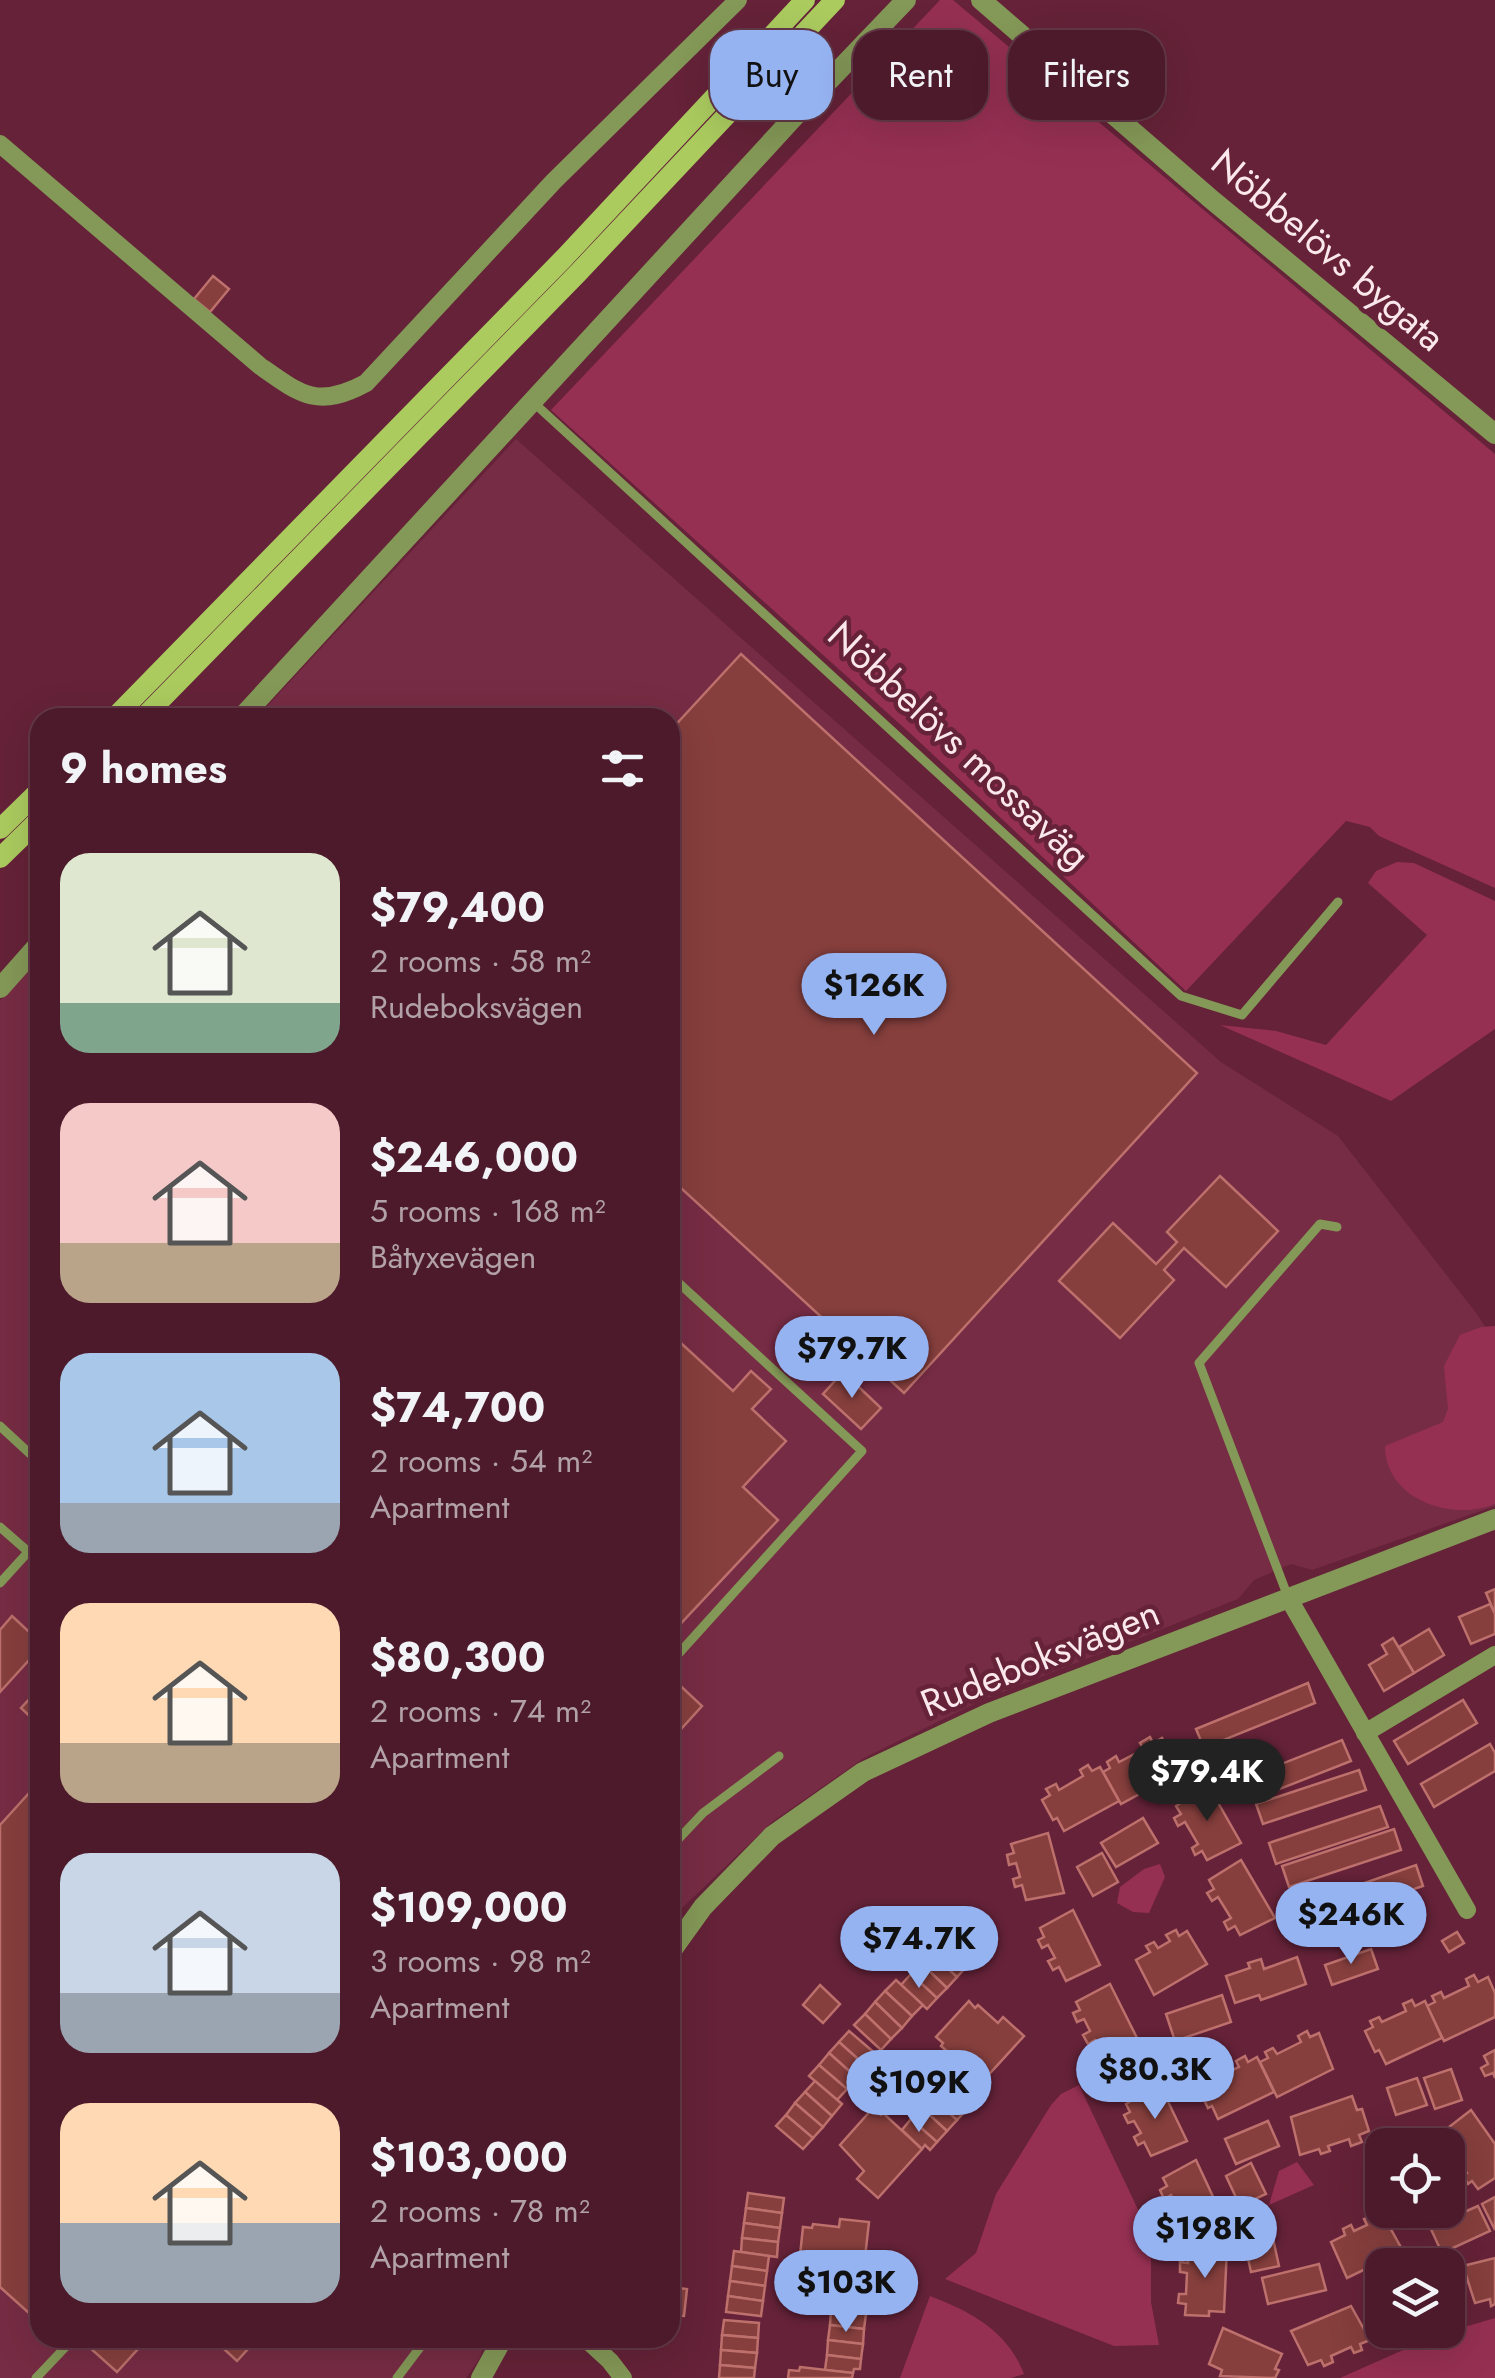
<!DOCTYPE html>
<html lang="en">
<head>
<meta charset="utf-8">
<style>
  body { margin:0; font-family:Jost,sans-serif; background:#562736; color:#f1f3f6; height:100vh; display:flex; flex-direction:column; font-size:38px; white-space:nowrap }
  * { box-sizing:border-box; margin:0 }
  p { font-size:32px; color:#b2a1a8 }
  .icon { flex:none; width:55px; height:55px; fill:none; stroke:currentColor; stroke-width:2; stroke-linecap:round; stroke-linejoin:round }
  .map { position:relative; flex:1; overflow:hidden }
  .panel { position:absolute; left:30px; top:708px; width:650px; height:1640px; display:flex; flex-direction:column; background:#4c1a2a; border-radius:30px; box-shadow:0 10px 40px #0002,0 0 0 2px #633847 }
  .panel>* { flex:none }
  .hud { position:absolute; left:710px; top:30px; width:635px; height:90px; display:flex; gap:20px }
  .fabs { position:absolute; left:1365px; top:2128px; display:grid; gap:20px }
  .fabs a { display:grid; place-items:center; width:100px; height:100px; border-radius:20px; background:#4c1a2a; box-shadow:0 10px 40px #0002,0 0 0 2px #633847; font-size:50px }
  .price { position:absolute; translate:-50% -85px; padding:0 22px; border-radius:35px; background:#95b2f1; color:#111; font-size:32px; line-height:65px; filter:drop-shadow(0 2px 5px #0008) }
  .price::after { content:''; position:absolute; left:50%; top:60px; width:30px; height:22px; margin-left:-15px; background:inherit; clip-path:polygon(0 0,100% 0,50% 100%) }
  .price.active { background:#222; color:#fff }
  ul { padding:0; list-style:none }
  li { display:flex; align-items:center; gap:30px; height:250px; padding:0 30px }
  li span { display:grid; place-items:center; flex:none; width:280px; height:200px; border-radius:30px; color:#555 }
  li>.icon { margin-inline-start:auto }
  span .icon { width:120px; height:120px; fill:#fffc; stroke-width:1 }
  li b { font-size:42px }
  h2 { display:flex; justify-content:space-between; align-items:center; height:120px; padding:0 30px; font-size:42px }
  .pill { padding:0 35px; border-radius:30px; background:#4c1a2a; box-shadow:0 10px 40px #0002,0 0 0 2px #633847; font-size:35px; line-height:90px }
  .pill.active { background:#95b2f1; color:#111 }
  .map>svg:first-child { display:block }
  .built { fill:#762c44 }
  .green { fill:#963053 }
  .building { fill:#863f3d; stroke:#bd706c; stroke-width:2.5 }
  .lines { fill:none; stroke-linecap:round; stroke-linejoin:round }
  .service { stroke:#849857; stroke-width:9 }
  .minor { stroke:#849857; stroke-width:18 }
  .tertiary { stroke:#849857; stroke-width:20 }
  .secondary { stroke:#abcb5f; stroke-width:20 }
  .labels { text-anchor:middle; stroke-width:9; stroke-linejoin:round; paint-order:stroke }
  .street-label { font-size:38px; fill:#fae8ec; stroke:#652238 }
</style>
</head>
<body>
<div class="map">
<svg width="1495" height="2378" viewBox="0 0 1495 2378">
  <rect width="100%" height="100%" fill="#652238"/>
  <g class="built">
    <path d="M516,439l705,623 117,74 139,178 18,28v164l-183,64 -21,-6 -37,16 -16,19 -258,102 -116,57 -92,64 -93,89 -9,15v-1208h-414z"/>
    <path d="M40,955v1383h447l-8,21 -13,19h-466v-1378z"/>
  </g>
  <g class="green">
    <path d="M940,0h13l542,454v434l-116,-52 -9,-9 -24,-6 -160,170 -274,-256 -361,-325z"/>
    <path d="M1397,862l17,1 81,38v128l-104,72 -171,-76 56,6 50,14 101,-110 -59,-52 8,-12z"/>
    <path d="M1495,1326v178c-44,18 -110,-5 -110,-58l58,-24 5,-13 -4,-43 16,-31 21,-8z"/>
    <path d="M1160,1864l5,13 -16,36 -16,-1 -16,-9 3,-16 24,-18z"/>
    <path d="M1079,2085l72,152v65l8,43 -45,1 -169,-67 31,-26 20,-59 55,-89 10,-11z"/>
    <path d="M1297,2162l17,23 -45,20 10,-34z"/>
    <path d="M930,2296c42,16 77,35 94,78l-13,4h-111z"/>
    <path d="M1495,2318v60h-155l97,-43z"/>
  </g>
  <g class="building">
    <path d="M213,276l16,13 -19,23 -16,-13z"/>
    <path d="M741,654l456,419 -293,320 -234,-215v-447z"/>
    <path d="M1220,1176l58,55 -52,56 -42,-39 -20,22 10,10 -54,58 -61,-57 54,-58 43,41 21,-22 -10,-10z"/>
    <path d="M670,1333l63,58 18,-20 20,18 -19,20 34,32 -43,46 35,33 -108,115z"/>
    <path d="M843,1372l38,36 -20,21 -38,-35z"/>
    <path d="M1495,1589v25l-9,-21z"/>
    <path d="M1490,1604l5,10v20l-24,10 -12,-27z"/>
    <path d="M12,1616l28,26v6l-40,44v-62z"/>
    <path d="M1429,1629l15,26 -30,18 -15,-26z"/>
    <path d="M1393,1638l21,35 -30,18 -15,-26 18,-11 -5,-9z"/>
    <path d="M670,1676l32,30 -20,22 -12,-11z"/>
    <path d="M1308,1683l7,20 -111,45 -8,-19z"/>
    <path d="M40,1688v38l-19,-18z"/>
    <path d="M1463,1700l14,23 -69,41 -14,-23z"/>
    <path d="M1150,1737l3,6 9,-5 6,12 -4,2 12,22 -55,30 -18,-32 7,-4 -3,-6 9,-6 3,6 25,-13 -4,-6z"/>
    <path d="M1342,1740l9,21 -102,40 -8,-21z"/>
    <path d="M1490,1744l5,9v18l-61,36 -13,-23z"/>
    <path d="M1088,1765l4,6 8,-4 19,34 -55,30 -7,-13 -4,2 -11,-20 8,-5 -4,-6 10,-5 3,6 24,-14 -3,-6z"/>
    <path d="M1359,1770l7,20 -103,34 -7,-20z"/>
    <path d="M40,1781v542l-40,-36v-462z"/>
    <path d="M1208,1785l33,58 -34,17 -5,-9 -7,4 -3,-7 6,-4 -13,-22 -7,4 -4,-8 7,-4 -5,-8z"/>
    <path d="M1380,1806l8,21 -112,37 -7,-21z"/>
    <path d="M1143,1818l15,25 -42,24 -15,-24z"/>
    <path d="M1394,1829l7,21 -112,37 -7,-21z"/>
    <path d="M1048,1833l16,60 -38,7 -4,-15 -7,2 -2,-8 7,-2 -4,-14 -7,2 -2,-10 7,-2 -3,-9z"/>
    <path d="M1102,1853l16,29 -25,14 -16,-29z"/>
    <path d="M1241,1860l34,58 -35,17 -5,-9 -7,4 -4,-8 7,-4 -13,-21 -6,4 -5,-8 7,-4 -5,-9z"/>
    <path d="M1416,1865l7,21 -112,38 -7,-20z"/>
    <path d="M1073,1910l27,55 -34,16 -7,-14 -6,3 -5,-9 7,-3 -7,-13 -6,3 -4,-8 6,-3 -4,-9z"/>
    <path d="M1176,1930l3,6 8,-5 20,33 -53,31 -18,-35 14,-8 -4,-6 8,-4 4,6 12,-7 -4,-6z"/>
    <path d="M1457,1932l7,11 -15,9 -7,-11z"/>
    <path d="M941,1942l26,24 -10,11 -26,-24z"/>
    <path d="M1371,1949l7,20 -46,16 -7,-20z"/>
    <path d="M931,1953l26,24 -10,11 -26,-25z"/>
    <path d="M1297,1957l9,27 -45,16 -2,-5 -24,8 -9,-27 24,-8 -2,-5 13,-4 3,10z"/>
    <path d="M921,1963l26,25 -10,10 -26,-24z"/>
    <path d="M911,1974l26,24 -10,11 -26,-24z"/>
    <path d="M1474,1975l4,7 10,-5 7,16v24l-51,24 -17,-35 8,-4 -3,-6 9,-4 3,6 25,-12 -3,-7z"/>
    <path d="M896,1980l27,25 -11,11 -27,-25z"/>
    <path d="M1110,1984l27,54 -36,16 -6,-14 -7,4 -5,-9 7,-4 -6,-12 -7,3 -4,-9 7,-3 -4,-8z"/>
    <path d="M820,1985l20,19 -17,19 -20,-18z"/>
    <path d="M885,1991l27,25 -10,12 -27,-26z"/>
    <path d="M1222,1995l9,27 -56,19 -9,-27z"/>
    <path d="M1412,2000l3,6 10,-5 17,37 -56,26 -7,-14 -4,2 -10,-21 8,-4 -3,-6 9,-4 3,5 24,-11 -3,-7z"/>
    <path d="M969,2001l6,7 3,-3 20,18 5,-6 21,19 -42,46 -41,-36 2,-3 -7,-6z"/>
    <path d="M875,2002l27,26 -11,11 -26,-25z"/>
    <path d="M865,2014l26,25 -10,11 -27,-25z"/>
    <path d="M849,2031l28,24 -10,12 -28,-25z"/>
    <path d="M1307,2031l3,6 9,-4 14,36 -56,28 -17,-35 8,-4 -3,-6 8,-4 4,6 24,-12 -3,-6z"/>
    <path d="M839,2042l28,25 -10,11 -28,-25z"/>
    <path d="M1495,2050v28l-2,-5 -8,3 -4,-8 7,-4 -4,-8z"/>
    <path d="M829,2053l28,25 -10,11 -28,-24z"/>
    <path d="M1245,2056l3,6 9,-5 17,35 -56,27 -6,-13 -4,2 -10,-20 8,-4 -3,-7 8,-4 3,6 25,-12 -3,-6z"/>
    <path d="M961,2064l21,18 -7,8 5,5 -3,3 -26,-23z"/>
    <path d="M819,2065l28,24 -10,11 -28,-24z"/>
    <path d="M1451,2069l11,31 -27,9 -11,-31z"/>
    <path d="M951,2075l26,23 -10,11 -26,-23z"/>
    <path d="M1417,2078l10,27 -31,10 -9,-27z"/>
    <path d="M815,2081l27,23 -10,12 -27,-24z"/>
    <path d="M1160,2085l27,56 -36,15 -7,-14 -6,3 -4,-8 7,-4 -7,-12 -6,2 -4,-8 6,-3 -4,-8z"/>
    <path d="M941,2086l26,23 -10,11 -26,-23z"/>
    <path d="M805,2092l27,24 -9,11 -28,-24z"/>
    <path d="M1352,2096l5,14 5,-1 7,22 -10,4 3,7 -11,4 -2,-7 -21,7 2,5 -9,3 -2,-5 -19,6 -9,-38z"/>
    <path d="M931,2097l26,23 -10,11 -25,-23z"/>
    <path d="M795,2103l28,24 -10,11 -27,-23z"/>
    <path d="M873,2108l8,7 2,-2 39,36 -44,49 -21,-19 7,-8 -24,-26z"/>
    <path d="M922,2108l25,23 -10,11 -26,-23z"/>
    <path d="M1471,2110l24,34v34l-17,11 -6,-8 -4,3 -5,-8 4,-3 -13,-19 -5,4 -1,-2 1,-9 -9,-13z"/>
    <path d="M786,2115l27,23 -10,11 -27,-23z"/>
    <path d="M911,2119l26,23 -7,8 -5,-5 -3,4 -20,-19z"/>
    <path d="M1268,2121l11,25 -43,18 -11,-25z"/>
    <path d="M1196,2160l26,56 -34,15 -7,-15 -7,4 -4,-8 7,-4 -6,-13 -7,4 -4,-9 7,-4 -4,-8z"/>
    <path d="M1251,2163l15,31 -26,12 -14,-30z"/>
    <path d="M748,2193l36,5 -2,15 -36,-5z"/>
    <path d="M1495,2197v33l-13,-26z"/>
    <path d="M1478,2206l12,25 -48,22 -12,-26z"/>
    <path d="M746,2208l36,5 -2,15 -36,-5z"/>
    <path d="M1373,2215l3,6 8,-4 19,34 -56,27 -16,-36 14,-7 -2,-6 8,-4 3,6 13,-6 -3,-6z"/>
    <path d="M840,2219l29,3 -7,62 -64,-10 5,-47 9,1 1,-4 26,3z"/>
    <path d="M744,2223l36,5 -2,14 -36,-4z"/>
    <path d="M1272,2234l7,32 -28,6 -7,-32z"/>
    <path d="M742,2238l36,4 -1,15 -36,-5z"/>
    <path d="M1189,2246l38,2 -3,64 -15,-1v5l-24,-1 1,-11 -8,-1 1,-9h7l1,-21 -7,-1v-10l8,1z"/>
    <path d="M734,2251l35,5 -2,15 -35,-5z"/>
    <path d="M1495,2258v46l-4,2 -1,-7 -15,4 -12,-37z"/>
    <path d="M1319,2264l7,26 -58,14 -6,-26z"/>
    <path d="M732,2266l35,5 -2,15 -35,-5z"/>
    <path d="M730,2281l35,5 -2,15 -35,-5z"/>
    <path d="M834,2281l28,3 -1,11h7l-1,5 -34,-4z"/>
    <path d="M670,2287l17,2 -3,27 -14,-1z"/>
    <path d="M1382,2291v27l-9,-24z"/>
    <path d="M728,2296l35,5 -2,15 -35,-4z"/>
    <path d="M833,2296l34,4 -1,14 -35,-4z"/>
    <path d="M1351,2306l19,34 -10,4 2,6 -8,3 -3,-6 -20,9 2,6 -9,4 -3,-6 -13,5 -17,-34z"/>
    <path d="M831,2310l35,4 -2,15 -34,-4z"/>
    <path d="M724,2320l35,3 -1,15 -36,-3z"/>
    <path d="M830,2325l34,4 -1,15 -35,-4z"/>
    <path d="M1223,2328l59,26 -7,15 4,1 -4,8 -55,-2 2,-6 -13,-6z"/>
    <path d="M722,2335l36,3 -1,15 -36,-3z"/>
    <path d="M98,2338h50l-31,34 -28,-25z"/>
    <path d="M212,2338h46l-21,23z"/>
    <path d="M828,2340l35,4 -2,15 -34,-4z"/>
    <path d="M721,2350l36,3 -2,15 -35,-3z"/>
    <path d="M827,2355l34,4 -1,10h-6l-1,4 -28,-3z"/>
    <path d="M720,2365l35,3 -1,10h-35z"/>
    <path d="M800,2367l53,6 -1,5h-64l1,-8 10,1z"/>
  </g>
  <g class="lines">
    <g class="service">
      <path d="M534,403l647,593 61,19 96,-113"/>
      <path d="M670,1275l192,176 -190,210"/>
      <path d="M0,1426l40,37"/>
      <path d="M0,1527l40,35"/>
      <path d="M0,1583l40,-44"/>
      <path d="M1288,1597l-89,-234 121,-139 17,3"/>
      <path d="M670,1848l33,-35 76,-57"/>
      <path d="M36,2378l38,-40"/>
      <path d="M397,2378l30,-40"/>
    </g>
    <g class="minor">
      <path d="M0,144l260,222c41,29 58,43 106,17l188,-202 184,-181"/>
      <path d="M1289,1599l178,311"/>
      <path d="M1365,1733l130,-78"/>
      <path d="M585,2338l25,23 13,17"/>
    </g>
    <g class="tertiary">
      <path d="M981,0l230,199 284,235"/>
      <path d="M241,718l554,-602 111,-116"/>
      <path d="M0,988l40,-45"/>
      <path d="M670,1953l33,-46 69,-71 91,-64 126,-59 506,-194"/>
      <path d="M481,2378l22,-40"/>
    </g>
    <g class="secondary">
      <path d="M114,718l450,-460 241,-258"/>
      <path d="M143,718l436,-446 256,-272"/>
      <path d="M0,829l40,-39"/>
      <path d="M0,858l40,-39"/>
    </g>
  </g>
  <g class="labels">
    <g class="street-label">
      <text transform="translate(1328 250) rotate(40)" y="13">Nöbbelövs bygata</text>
      <text transform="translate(959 745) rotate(43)" y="13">Nöbbelövs mossaväg</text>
      <text transform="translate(1040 1658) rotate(-22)" y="13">Rudeboksvägen</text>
    </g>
  </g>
</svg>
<div class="fabs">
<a><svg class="icon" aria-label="locate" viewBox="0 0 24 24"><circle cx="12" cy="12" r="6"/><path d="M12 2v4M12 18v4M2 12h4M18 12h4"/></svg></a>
<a><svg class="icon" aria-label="layers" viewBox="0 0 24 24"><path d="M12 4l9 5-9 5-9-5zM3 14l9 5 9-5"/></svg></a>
</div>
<b class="price" style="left:874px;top:1038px">$126K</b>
<b class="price" style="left:852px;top:1401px">$79.7K</b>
<b class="price active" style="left:1207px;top:1824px">$79.4K</b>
<b class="price" style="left:1351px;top:1967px">$246K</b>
<b class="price" style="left:919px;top:1991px">$74.7K</b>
<b class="price" style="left:1155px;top:2122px">$80.3K</b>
<b class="price" style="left:919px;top:2135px">$109K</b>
<b class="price" style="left:1205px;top:2281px">$198K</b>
<b class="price" style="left:846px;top:2335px">$103K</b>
<div class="hud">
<a class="pill active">Buy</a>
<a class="pill">Rent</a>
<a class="pill">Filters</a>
</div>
<section class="panel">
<h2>9 homes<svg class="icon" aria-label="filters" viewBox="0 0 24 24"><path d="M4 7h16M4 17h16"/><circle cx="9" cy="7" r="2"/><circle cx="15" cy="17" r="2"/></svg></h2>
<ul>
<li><span style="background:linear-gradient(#dfe7d0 75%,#7fa58c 0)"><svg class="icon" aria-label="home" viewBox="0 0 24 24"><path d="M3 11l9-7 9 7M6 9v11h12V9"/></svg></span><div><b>$79,400</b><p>2 rooms · 58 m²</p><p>Rudeboksvägen</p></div></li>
<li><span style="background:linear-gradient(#f6c9c9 70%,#b9a48a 0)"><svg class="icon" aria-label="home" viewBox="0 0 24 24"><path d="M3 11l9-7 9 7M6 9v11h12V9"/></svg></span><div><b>$246,000</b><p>5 rooms · 168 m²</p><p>Båtyxevägen</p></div></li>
<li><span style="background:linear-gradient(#a9c7e8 75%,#9aa5b1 0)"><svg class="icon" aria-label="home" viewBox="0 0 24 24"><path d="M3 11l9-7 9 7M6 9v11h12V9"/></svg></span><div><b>$74,700</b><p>2 rooms · 54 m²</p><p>Apartment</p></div></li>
<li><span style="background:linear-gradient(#ffd9b3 70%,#b9a48a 0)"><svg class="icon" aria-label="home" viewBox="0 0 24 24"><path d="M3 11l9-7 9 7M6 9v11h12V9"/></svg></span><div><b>$80,300</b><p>2 rooms · 74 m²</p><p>Apartment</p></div></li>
<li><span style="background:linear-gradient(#c9d6e8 70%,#9aa5b1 0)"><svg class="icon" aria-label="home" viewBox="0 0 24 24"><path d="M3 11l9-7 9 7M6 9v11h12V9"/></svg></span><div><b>$109,000</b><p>3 rooms · 98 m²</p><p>Apartment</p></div></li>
<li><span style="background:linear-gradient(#ffd9b3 60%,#9aa5b1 0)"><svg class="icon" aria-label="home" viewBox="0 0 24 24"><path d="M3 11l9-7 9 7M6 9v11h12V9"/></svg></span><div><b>$103,000</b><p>2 rooms · 78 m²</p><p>Apartment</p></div></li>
</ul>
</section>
</div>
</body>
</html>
